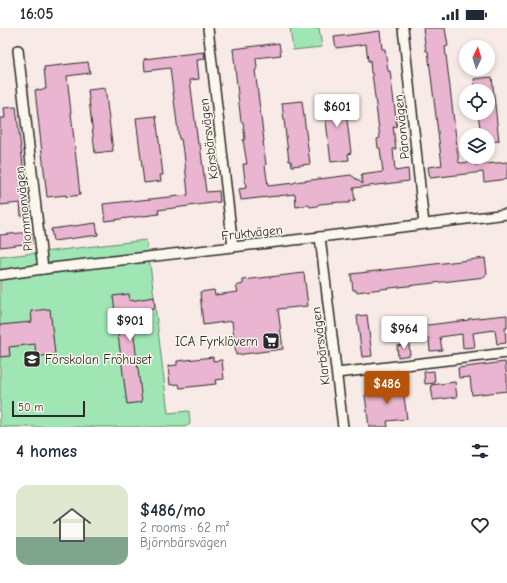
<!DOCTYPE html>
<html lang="en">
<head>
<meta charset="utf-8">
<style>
  body { margin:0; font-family:"Comic Neue",sans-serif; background:#f6f6f7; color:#1f2937; height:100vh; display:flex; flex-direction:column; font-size:15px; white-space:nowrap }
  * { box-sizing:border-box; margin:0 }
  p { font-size:13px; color:#747a83 }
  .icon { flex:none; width:22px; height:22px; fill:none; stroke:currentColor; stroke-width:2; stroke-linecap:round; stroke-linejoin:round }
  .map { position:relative; height:399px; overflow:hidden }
  .details { display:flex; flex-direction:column; background:#fff; flex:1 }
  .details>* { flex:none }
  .needle { width:26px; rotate:4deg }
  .buttons { position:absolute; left:459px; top:12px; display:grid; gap:8px }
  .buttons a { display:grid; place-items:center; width:36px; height:36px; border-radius:50%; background:#fff; box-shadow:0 2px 6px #0003; font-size:20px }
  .scale { position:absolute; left:12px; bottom:10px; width:73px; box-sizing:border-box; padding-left:4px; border:2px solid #2b2b2b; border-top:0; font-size:11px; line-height:14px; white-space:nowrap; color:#2b2b2b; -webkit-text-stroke:3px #fbf7ec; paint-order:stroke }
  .price { position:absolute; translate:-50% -34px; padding:0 9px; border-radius:4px; background:#fff; color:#222; font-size:13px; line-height:26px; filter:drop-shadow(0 1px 2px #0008) }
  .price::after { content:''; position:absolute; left:50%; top:24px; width:12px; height:9px; margin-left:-6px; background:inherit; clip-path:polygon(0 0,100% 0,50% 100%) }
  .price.current { background:#b45309; color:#fff }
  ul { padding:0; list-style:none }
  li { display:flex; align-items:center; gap:12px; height:100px; padding:0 16px }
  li+li { border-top:1px solid #e0e1e3 }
  li span { display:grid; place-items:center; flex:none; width:112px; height:80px; border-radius:12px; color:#555 }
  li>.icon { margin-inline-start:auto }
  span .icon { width:48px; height:48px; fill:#fffc; stroke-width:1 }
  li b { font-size:17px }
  h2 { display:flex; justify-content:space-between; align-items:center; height:48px; padding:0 16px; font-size:17px }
  .status { display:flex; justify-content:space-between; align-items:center; height:28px; padding:0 20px; background:#fff; direction:ltr }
  .status svg { height:11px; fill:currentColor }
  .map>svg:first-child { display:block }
  .green { fill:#9fe6b4; stroke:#658870 }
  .building { fill:#eab5d0; stroke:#2b2b2b }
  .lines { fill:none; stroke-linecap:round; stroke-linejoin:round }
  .minor-casing { stroke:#2b2b2b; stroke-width:12 }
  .minor { stroke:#fbf7ec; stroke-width:9 }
  .labels { text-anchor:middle; stroke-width:3; stroke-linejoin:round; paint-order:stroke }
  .street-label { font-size:13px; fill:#2b2b2b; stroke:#fbf7ec }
  .poi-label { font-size:13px; fill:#2b2b2b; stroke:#fbf7ec; text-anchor:end }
</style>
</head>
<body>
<div class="status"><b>16:05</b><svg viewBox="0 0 49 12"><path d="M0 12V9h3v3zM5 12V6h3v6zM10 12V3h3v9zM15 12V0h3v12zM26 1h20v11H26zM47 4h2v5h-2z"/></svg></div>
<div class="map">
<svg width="507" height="399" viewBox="0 0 507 399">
  <rect width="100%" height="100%" fill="#f8eae6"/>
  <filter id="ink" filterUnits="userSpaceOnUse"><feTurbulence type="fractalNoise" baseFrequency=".025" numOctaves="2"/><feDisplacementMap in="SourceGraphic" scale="8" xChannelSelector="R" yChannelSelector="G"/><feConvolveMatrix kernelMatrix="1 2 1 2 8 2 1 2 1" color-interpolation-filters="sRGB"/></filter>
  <g filter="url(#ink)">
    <g class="green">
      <path d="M290,0h29l3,19 -29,3z"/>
      <path d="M146,212l5,32 17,141 21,-2 1,13 -5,3h-185v-170z"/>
    </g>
    <g class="building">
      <path d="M423,0h22l3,18 -3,1 14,116 16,-1v3l32,-3v17l-23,3 -1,-10 -53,6 -2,-11 14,-2 -12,-97 -2,-17h-2z"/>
      <path d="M380,3l2,18h3l3,22h2l7,55 -4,1 3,22h-3l2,22 13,-2 1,12 -56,7 2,12 -5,1 -1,2h-7l-2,-1 -21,2 -2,2 -7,1 -1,-2 -13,2 -1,-13 -54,6 -2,-11 7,-1 -3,-24h4l-4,-24 2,-1 -2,-17h-2l-8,-73 46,-6 2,12 -25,3 1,11 -2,1 9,71h-1l3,24h-1l3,21 26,-3 1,-1 56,-7 12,9 -2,-9 22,-3 -3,-24h-2l-1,-9 3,-1 -8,-65h-1l-1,-13 -2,1 -2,-17 -30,4 -2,-11z"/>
      <path d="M204,24l1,7 -8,1 2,19 -9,1 8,64h2l6,48 13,-1 1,11 -62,8 1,4 -54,7 -2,-17 85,-9 -4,-43h-1l-2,-13h-2l-9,-71 -25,3 -1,-12z"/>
      <path d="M88,34l2,11 -23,3 13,119 -14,2v-2l-19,2 -12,-107 11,-1 -2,-22z"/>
      <path d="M492,49l7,64 -11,1v-7h-7l-3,-22h10v-22h-12l-2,-12z"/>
      <path d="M105,60l8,63 -18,2 -7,-63z"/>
      <path d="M344,67l7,58 -3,1 1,6 -18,2 -8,-65z"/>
      <path d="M302,73l8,63 -18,2 -1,-5h-2l-7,-58z"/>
      <path d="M16,79l13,108 -8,1 -1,-13 -20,2v-87h5l-1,-10z"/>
      <path d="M156,88l7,59h-3l1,6 -17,2 -8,-65z"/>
      <path d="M96,195l2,12 -45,6 -2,-12z"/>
      <path d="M31,204l1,11 -32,4v-12z"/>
      <path d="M485,230l2,16 -2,1v2l-129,15v-2h-3l-2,-16z"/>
      <path d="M304,245l4,33 -30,3 5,40 -47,6 -4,-34 -29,4 -3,-33 14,-2 1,5 23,-3 -2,-6 7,-2v-4z"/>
      <path d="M129,266l1,7 24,-4 1,11 -24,4 11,90 -15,2 -14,-108z"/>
      <path d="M50,281l5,45 -19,3 -1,-13 -26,3 1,9 -10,1v-32l32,-3 -1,-11z"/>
      <path d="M367,287l5,41 -10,1 -5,-41z"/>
      <path d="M507,287v13h-2l1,15 -9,1 -2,-14 -22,3 2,14 -12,1 -1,-14 -22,3 2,13 -12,1 -1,-13 -24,3 -2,-13 66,-8 -1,-1 19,-2z"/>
      <path d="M409,316l1,11 -12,2 -1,-11z"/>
      <path d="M213,329v4l9,-1 2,19 -9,1 1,4 -36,4 -1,-4 -9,1 -2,-19 9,-1v-4z"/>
      <path d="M505,334l2,15v14l-35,4 -2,-18 -11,1 -1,-10z"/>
      <path d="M434,343l1,12 -10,1 -1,-12z"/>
      <path d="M401,346l6,45 -20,2 1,6h-19l-4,-32 29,-3 -2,-17z"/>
      <path d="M455,354l2,15 -24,3 -2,-15z"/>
    </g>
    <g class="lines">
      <g class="minor-casing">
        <g id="minor">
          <path d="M208,0l25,219"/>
          <path d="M403,0l21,196"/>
          <path d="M18,22l25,219"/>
          <path d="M320,209l23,190"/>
          <path d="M0,247l43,-6 277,-32 187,-23"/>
          <path d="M337,345l170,-20"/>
        </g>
      </g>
      <use href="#minor" class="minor"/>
    </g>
  </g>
  <defs>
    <g id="supermarket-square" transform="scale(0.9)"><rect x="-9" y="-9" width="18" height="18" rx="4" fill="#2b2b2b" stroke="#fbf7ec"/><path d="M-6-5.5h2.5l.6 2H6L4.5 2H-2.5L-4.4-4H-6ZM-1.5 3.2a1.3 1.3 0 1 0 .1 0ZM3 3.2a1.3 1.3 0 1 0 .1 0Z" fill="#fff"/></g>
    <g id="school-square" transform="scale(0.9)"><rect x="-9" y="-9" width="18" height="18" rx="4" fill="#2b2b2b" stroke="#fbf7ec"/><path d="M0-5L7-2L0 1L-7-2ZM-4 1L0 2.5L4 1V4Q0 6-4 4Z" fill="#fff"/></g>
  </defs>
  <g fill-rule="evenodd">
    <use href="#supermarket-square" x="271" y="313"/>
    <use href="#school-square" x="32" y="331"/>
  </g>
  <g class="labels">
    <g class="street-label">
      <text transform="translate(401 99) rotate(-96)" y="5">Päronvägen</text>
      <text transform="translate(208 111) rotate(-97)" y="5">Körsbärsvägen</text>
      <text transform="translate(23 181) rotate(-96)" y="5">Plommonvägen</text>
      <text transform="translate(252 204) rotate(-6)" y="5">Fruktvägen</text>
      <text transform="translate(320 318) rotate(-97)" y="5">Klarbärsvägen</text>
    </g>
    <g class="poi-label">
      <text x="258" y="318">ICA Fyrklövern</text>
      <text x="45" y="336" text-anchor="start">Förskolan Fröhuset</text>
    </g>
  </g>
</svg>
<div class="buttons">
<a><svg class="needle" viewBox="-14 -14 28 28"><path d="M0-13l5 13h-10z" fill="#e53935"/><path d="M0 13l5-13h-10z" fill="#747a83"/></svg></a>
<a><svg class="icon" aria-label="locate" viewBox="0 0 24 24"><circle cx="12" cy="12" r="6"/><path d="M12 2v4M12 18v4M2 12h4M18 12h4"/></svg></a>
<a><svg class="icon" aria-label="layers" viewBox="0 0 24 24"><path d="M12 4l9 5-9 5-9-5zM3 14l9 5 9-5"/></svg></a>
</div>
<div class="scale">50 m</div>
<b class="price" style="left:337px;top:100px">$601</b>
<b class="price" style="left:130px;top:314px">$901</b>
<b class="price" style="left:404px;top:322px">$964</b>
<b class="price current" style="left:387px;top:377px">$486</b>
</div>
<section class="details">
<h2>4 homes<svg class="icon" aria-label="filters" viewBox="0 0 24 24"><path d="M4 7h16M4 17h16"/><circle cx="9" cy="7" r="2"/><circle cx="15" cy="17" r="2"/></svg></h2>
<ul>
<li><span style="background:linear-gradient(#dfe7d0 65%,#7fa58c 0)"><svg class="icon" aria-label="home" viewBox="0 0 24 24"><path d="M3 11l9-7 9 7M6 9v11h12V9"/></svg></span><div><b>$486/mo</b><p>2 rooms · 62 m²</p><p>Björnbärsvägen</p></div><svg class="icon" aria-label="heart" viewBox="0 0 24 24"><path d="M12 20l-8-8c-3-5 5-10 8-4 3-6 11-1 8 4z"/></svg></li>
</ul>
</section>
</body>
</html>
